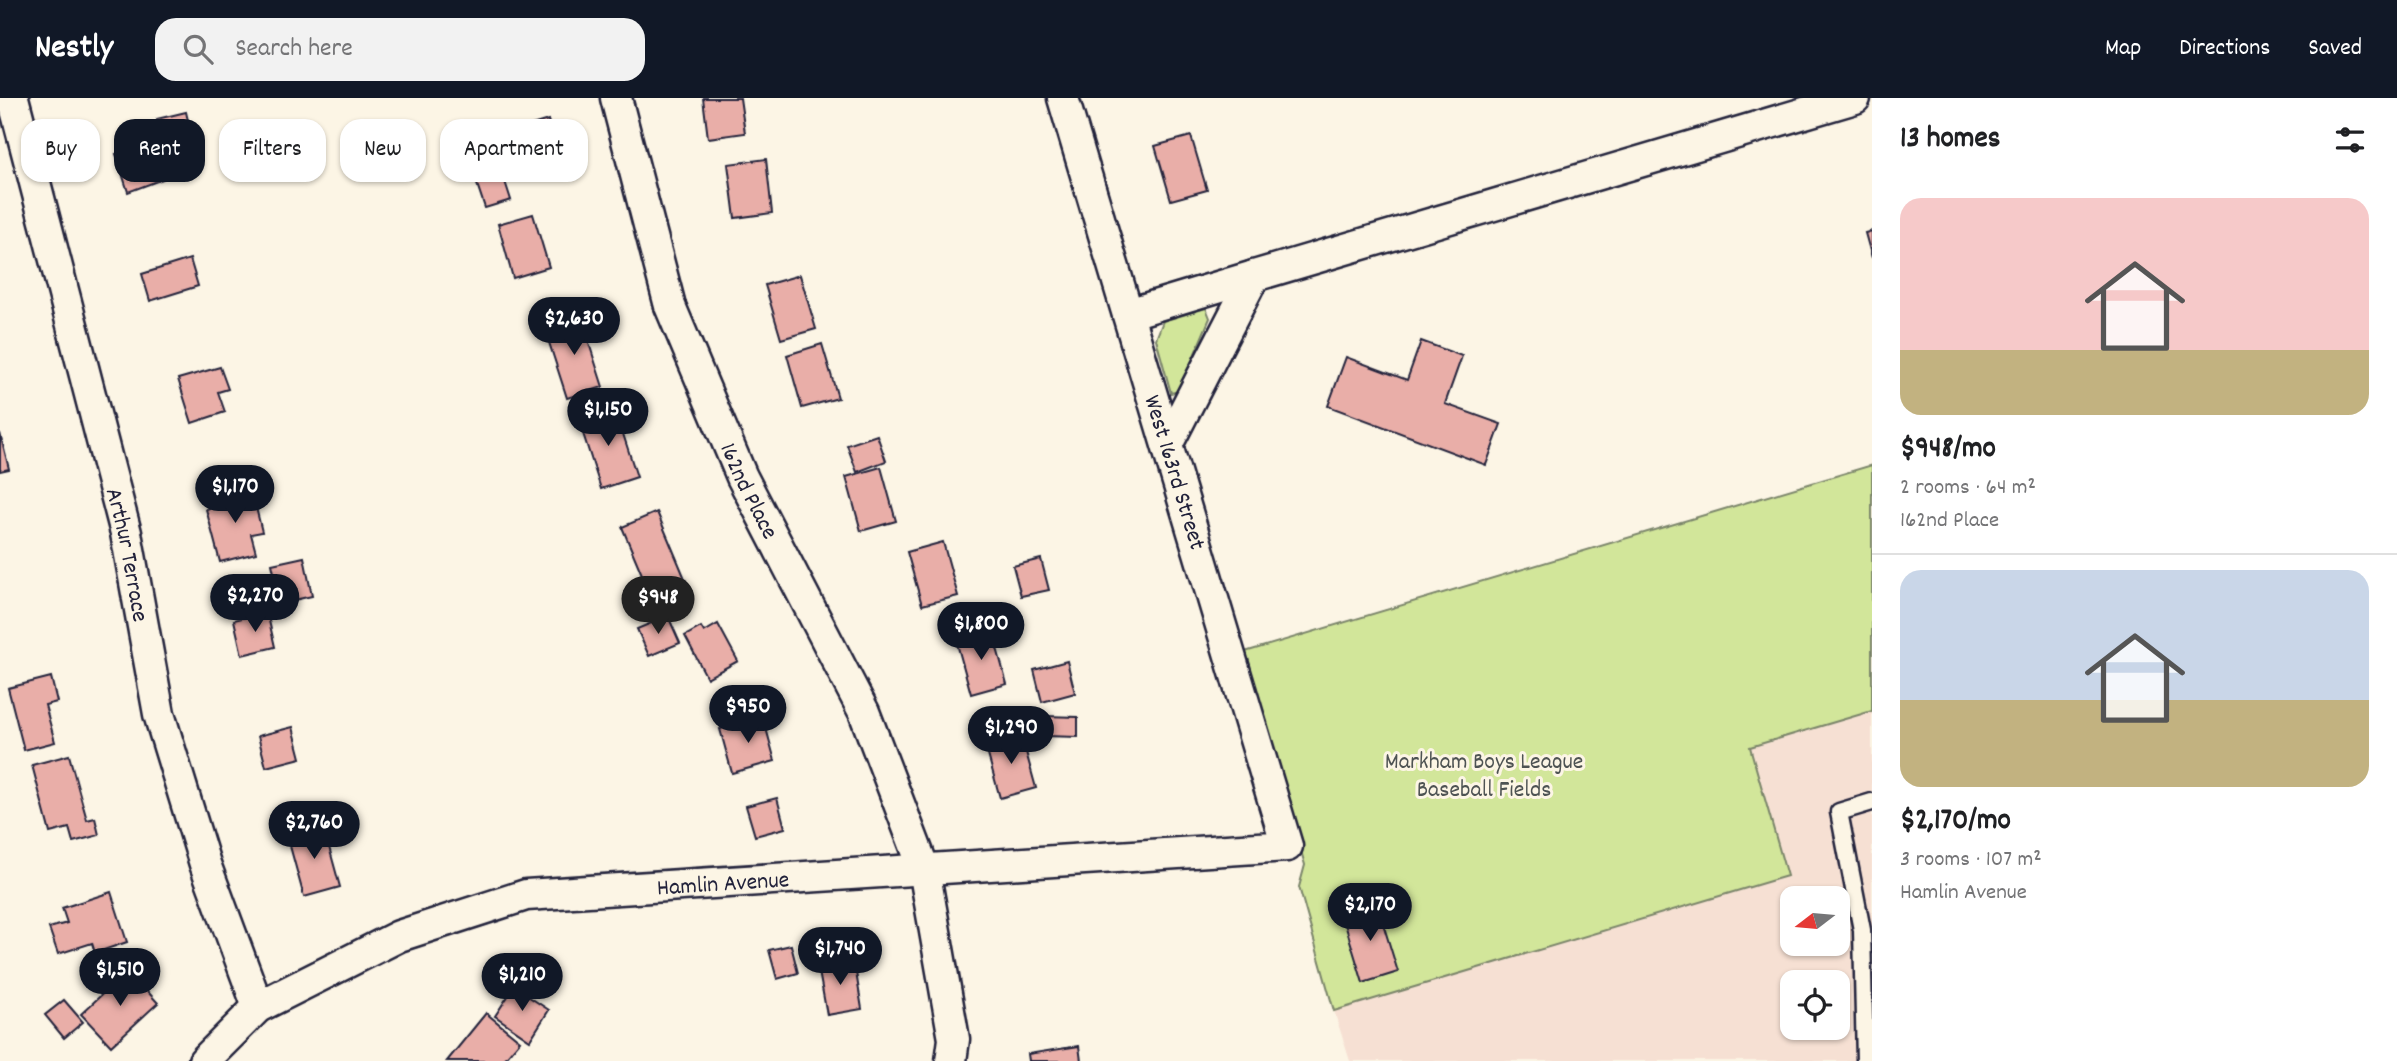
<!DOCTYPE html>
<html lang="en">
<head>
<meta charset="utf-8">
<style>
  body { margin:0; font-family:Dekko,sans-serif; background:#f2f2f2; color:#202124; height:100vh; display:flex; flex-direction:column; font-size:26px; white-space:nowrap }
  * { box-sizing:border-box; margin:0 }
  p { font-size:23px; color:#757577 }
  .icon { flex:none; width:38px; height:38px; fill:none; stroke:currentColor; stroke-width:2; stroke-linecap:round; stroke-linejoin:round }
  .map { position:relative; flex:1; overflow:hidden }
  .drawer { display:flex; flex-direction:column; background:#fff; width:525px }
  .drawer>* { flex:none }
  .hud { position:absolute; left:21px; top:21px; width:665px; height:63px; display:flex; gap:14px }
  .needle { width:46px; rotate:254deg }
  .controls { position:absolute; left:1780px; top:788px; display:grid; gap:14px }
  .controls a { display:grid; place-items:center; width:70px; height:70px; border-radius:14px; background:#fff; box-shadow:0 2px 5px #0004; font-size:35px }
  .price { position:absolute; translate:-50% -60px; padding:0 16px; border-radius:24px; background:#111827; color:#fff; font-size:23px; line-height:46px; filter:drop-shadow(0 2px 4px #0008) }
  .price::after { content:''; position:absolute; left:50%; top:42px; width:21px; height:16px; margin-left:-10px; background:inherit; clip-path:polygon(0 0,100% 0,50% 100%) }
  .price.selected { background:#222; color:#fff }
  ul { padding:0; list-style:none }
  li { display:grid; align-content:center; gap:14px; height:371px; padding:0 28px }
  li+li { border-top:2px solid #e0e0e0 }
  li span { display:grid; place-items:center; height:217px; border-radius:21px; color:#555 }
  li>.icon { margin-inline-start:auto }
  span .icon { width:126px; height:126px; fill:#fffc; stroke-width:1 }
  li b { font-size:30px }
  h2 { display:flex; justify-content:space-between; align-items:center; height:84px; padding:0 28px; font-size:30px }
  .chip { padding:0 24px; border-radius:21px; background:#fff; box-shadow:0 2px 5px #0004; font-size:24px; line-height:63px }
  .chip.selected { background:#111827; color:#fff }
  header { display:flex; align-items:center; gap:42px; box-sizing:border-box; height:98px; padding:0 35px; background:#111827; color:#fff }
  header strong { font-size:33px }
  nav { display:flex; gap:38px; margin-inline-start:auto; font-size:24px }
  .search { width:490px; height:63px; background:#f2f2f2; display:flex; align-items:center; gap:18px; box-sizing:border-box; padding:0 24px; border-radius:21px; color:#757577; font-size:26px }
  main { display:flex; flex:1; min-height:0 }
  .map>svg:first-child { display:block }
  .built { fill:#f6e0d3; fill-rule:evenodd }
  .green { fill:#d2e69a; stroke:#7a846a; stroke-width:2 }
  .building { fill:#e9aea8; stroke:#22223b; stroke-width:2 }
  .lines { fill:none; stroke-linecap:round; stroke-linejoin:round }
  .service-casing { stroke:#22223b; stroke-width:21 }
  .minor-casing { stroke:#22223b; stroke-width:35 }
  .service { stroke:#fcf5e5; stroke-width:16 }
  .minor { stroke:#fcf5e5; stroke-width:30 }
  .labels { text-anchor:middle; stroke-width:6; stroke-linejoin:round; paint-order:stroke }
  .street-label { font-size:24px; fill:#22223b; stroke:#fcf5e5 }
  .park-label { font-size:24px; fill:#4e5353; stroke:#fcf5e5 }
</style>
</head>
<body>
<header>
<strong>Nestly</strong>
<div class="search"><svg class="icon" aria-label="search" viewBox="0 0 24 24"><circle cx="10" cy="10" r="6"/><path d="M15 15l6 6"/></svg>Search here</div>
<nav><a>Map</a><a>Directions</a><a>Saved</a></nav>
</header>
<main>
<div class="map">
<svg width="1872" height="963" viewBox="0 0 1872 963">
  <rect width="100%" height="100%" fill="#fcf5e5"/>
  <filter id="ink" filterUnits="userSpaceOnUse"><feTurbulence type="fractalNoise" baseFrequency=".0143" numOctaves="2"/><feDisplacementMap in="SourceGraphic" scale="14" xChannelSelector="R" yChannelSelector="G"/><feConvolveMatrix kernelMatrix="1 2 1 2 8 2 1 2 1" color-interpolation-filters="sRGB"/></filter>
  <g filter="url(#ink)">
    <path class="built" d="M1872,613v350h-522l-16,-50 452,-135 -36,-129zM1792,800h46v45h-46zM1792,884h46v45h-46z"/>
    <g class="green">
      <path d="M1206,210l4,10 -31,73 -8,2 -15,-54 7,-18z"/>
      <path d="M1872,367v246l-122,36 37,129 -453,135 -35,-124 6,-22 -60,-213z"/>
    </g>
    <g class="building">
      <path d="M703,0h37l5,35 -37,5z"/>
      <path d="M186,14l4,17 -29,6 -4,-16z"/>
      <path d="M548,22l12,42 -36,10 -11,-41z"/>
      <path d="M1191,38l16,54 -36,10 -16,-54z"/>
      <path d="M151,45l12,36 -35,13 -12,-38z"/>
      <path d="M766,61l6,54 -37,5 -7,-54z"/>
      <path d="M501,71l10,31 -26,8 -10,-30z"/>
      <path d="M533,116l16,53 -36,11 -15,-54z"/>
      <path d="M1872,133v27l-7,-25z"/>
      <path d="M190,161l8,27 -48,15 -8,-27z"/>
      <path d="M800,177l16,54 -35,10 -16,-54z"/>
      <path d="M580,217l23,72 -36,11 -23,-71z"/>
      <path d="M1421,243l41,15 -17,48 56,20 -15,41 -158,-59 18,-49 61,23z"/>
      <path d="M822,246l16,54 -36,10 -15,-53z"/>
      <path d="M220,269l8,22 -10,3 7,20 -33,11 -14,-44z"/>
      <path d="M614,308l23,71 -36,12 -23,-71z"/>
      <path d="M0,335l9,36 -9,2z"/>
      <path d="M877,337l9,26 -29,11 -10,-27z"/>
      <path d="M881,369l15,54 -35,10 -15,-54z"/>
      <path d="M250,385l12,49 -11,2 5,19 -36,9 -14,-53 29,-8 -3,-14z"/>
      <path d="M657,414l29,69 -35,15 -29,-69z"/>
      <path d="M943,444l15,54 -36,9 -15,-53z"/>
      <path d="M304,459l8,39 -31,7 -9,-39z"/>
      <path d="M1041,461l8,31 -28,6 -8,-30z"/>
      <path d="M267,514l8,35 -33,8 -8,-35z"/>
      <path d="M668,518l12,27 -31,13 -12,-27z"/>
      <path d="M718,526l20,37 -31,17 -22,-42 16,-9 3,5z"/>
      <path d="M992,532l15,54 -36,10 -15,-54z"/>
      <path d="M1067,563l8,32 -33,9 -8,-32z"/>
      <path d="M51,579l6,25 -12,3 10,37 -31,8 -16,-62z"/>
      <path d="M1044,618l34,1v20l-34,-1z"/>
      <path d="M763,619l12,44 -43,12 -12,-44z"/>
      <path d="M293,629l8,31 -35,9 -8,-31z"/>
      <path d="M1021,636l15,54 -36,10 -15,-54z"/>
      <path d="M69,657l18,65 8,-2 4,17 -26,7 -4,-14 -19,5 -18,-68z"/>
      <path d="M777,700l8,30 -30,8 -9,-30z"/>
      <path d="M323,727l17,62 -36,10 -17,-62z"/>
      <path d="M111,794l16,50 -32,11 -3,-10 -34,11 -9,-26 18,-5 -5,-15z"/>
      <path d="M1377,806l21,68 -35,11 -21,-69z"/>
      <path d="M791,847l7,28 -21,6 -8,-29z"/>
      <path d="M854,862l8,49 -35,6 -9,-49z"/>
      <path d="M128,872l30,33 -47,43 -30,-32z"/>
      <path d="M514,889l35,23 -19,30 -35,-24z"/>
      <path d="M64,902l19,22 -19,16 -19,-23z"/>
      <path d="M486,915l34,28 -17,20h-56z"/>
      <path d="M1079,948l2,15h-52l-1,-7z"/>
    </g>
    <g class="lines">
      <g class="service-casing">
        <path id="service" d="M1865,963l-3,-131 -23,-118 33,-10"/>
      </g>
      <g class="minor-casing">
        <g id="minor">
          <path id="s1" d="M13,0l113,435 33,181 46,150 53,143"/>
          <path id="s2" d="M616,0l54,208 72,171 122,235 60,157 30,170 -3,22"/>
          <path d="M1128,216l126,-38"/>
          <path d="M1168,345l86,-167 601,-178"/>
          <path id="s3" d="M204,963l54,-54 141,-71 127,-41 761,-49 -224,-748"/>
        </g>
      </g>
      <use href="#service" class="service"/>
      <use href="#minor" class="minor"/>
    </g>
  </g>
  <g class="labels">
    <g class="street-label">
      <text transform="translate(1176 374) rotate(73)" y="8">West 163rd Street</text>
      <text dy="8" stroke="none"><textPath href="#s2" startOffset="416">162nd Place</textPath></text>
      <text dy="8" stroke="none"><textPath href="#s1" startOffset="471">Arthur Terrace</textPath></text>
      <text dy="8" stroke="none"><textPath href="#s3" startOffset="565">Hamlin Avenue</textPath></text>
    </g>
    <g class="park-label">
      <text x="1484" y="670">Markham Boys League<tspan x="1484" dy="28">Baseball Fields</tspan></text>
    </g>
  </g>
</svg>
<div class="controls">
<a><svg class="needle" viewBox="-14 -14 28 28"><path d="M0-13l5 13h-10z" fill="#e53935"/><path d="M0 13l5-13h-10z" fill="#757577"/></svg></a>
<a><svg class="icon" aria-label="locate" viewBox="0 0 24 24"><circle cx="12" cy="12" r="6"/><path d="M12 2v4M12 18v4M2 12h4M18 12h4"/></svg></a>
</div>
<b class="price" style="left:574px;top:259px">$2,630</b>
<b class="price" style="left:608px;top:350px">$1,150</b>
<b class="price" style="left:235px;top:427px">$1,170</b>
<b class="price" style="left:255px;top:536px">$2,270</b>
<b class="price selected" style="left:658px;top:538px">$948</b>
<b class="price" style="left:981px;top:564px">$1,800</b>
<b class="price" style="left:748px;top:647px">$950</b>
<b class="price" style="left:1011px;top:668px">$1,290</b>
<b class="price" style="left:314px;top:763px">$2,760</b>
<b class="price" style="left:1370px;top:845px">$2,170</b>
<b class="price" style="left:840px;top:889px">$1,740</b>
<b class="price" style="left:120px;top:910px">$1,510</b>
<b class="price" style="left:522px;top:915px">$1,210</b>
<div class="hud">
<a class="chip">Buy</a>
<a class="chip selected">Rent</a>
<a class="chip">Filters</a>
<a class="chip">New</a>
<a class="chip">Apartment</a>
</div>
</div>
<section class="drawer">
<h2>13 homes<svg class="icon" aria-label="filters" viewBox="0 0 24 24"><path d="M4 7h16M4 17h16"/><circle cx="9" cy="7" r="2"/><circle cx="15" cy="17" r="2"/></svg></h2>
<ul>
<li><span style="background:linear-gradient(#f6c9c9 70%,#c2b280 0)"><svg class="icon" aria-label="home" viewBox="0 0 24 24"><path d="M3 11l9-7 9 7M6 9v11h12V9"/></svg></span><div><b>$948/mo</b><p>2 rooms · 64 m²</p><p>162nd Place</p></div></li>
<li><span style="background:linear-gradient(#c9d6e8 60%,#c2b280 0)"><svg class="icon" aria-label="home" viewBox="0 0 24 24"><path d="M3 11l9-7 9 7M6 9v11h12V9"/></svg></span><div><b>$2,170/mo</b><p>3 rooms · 107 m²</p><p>Hamlin Avenue</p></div></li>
</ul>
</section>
</main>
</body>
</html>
